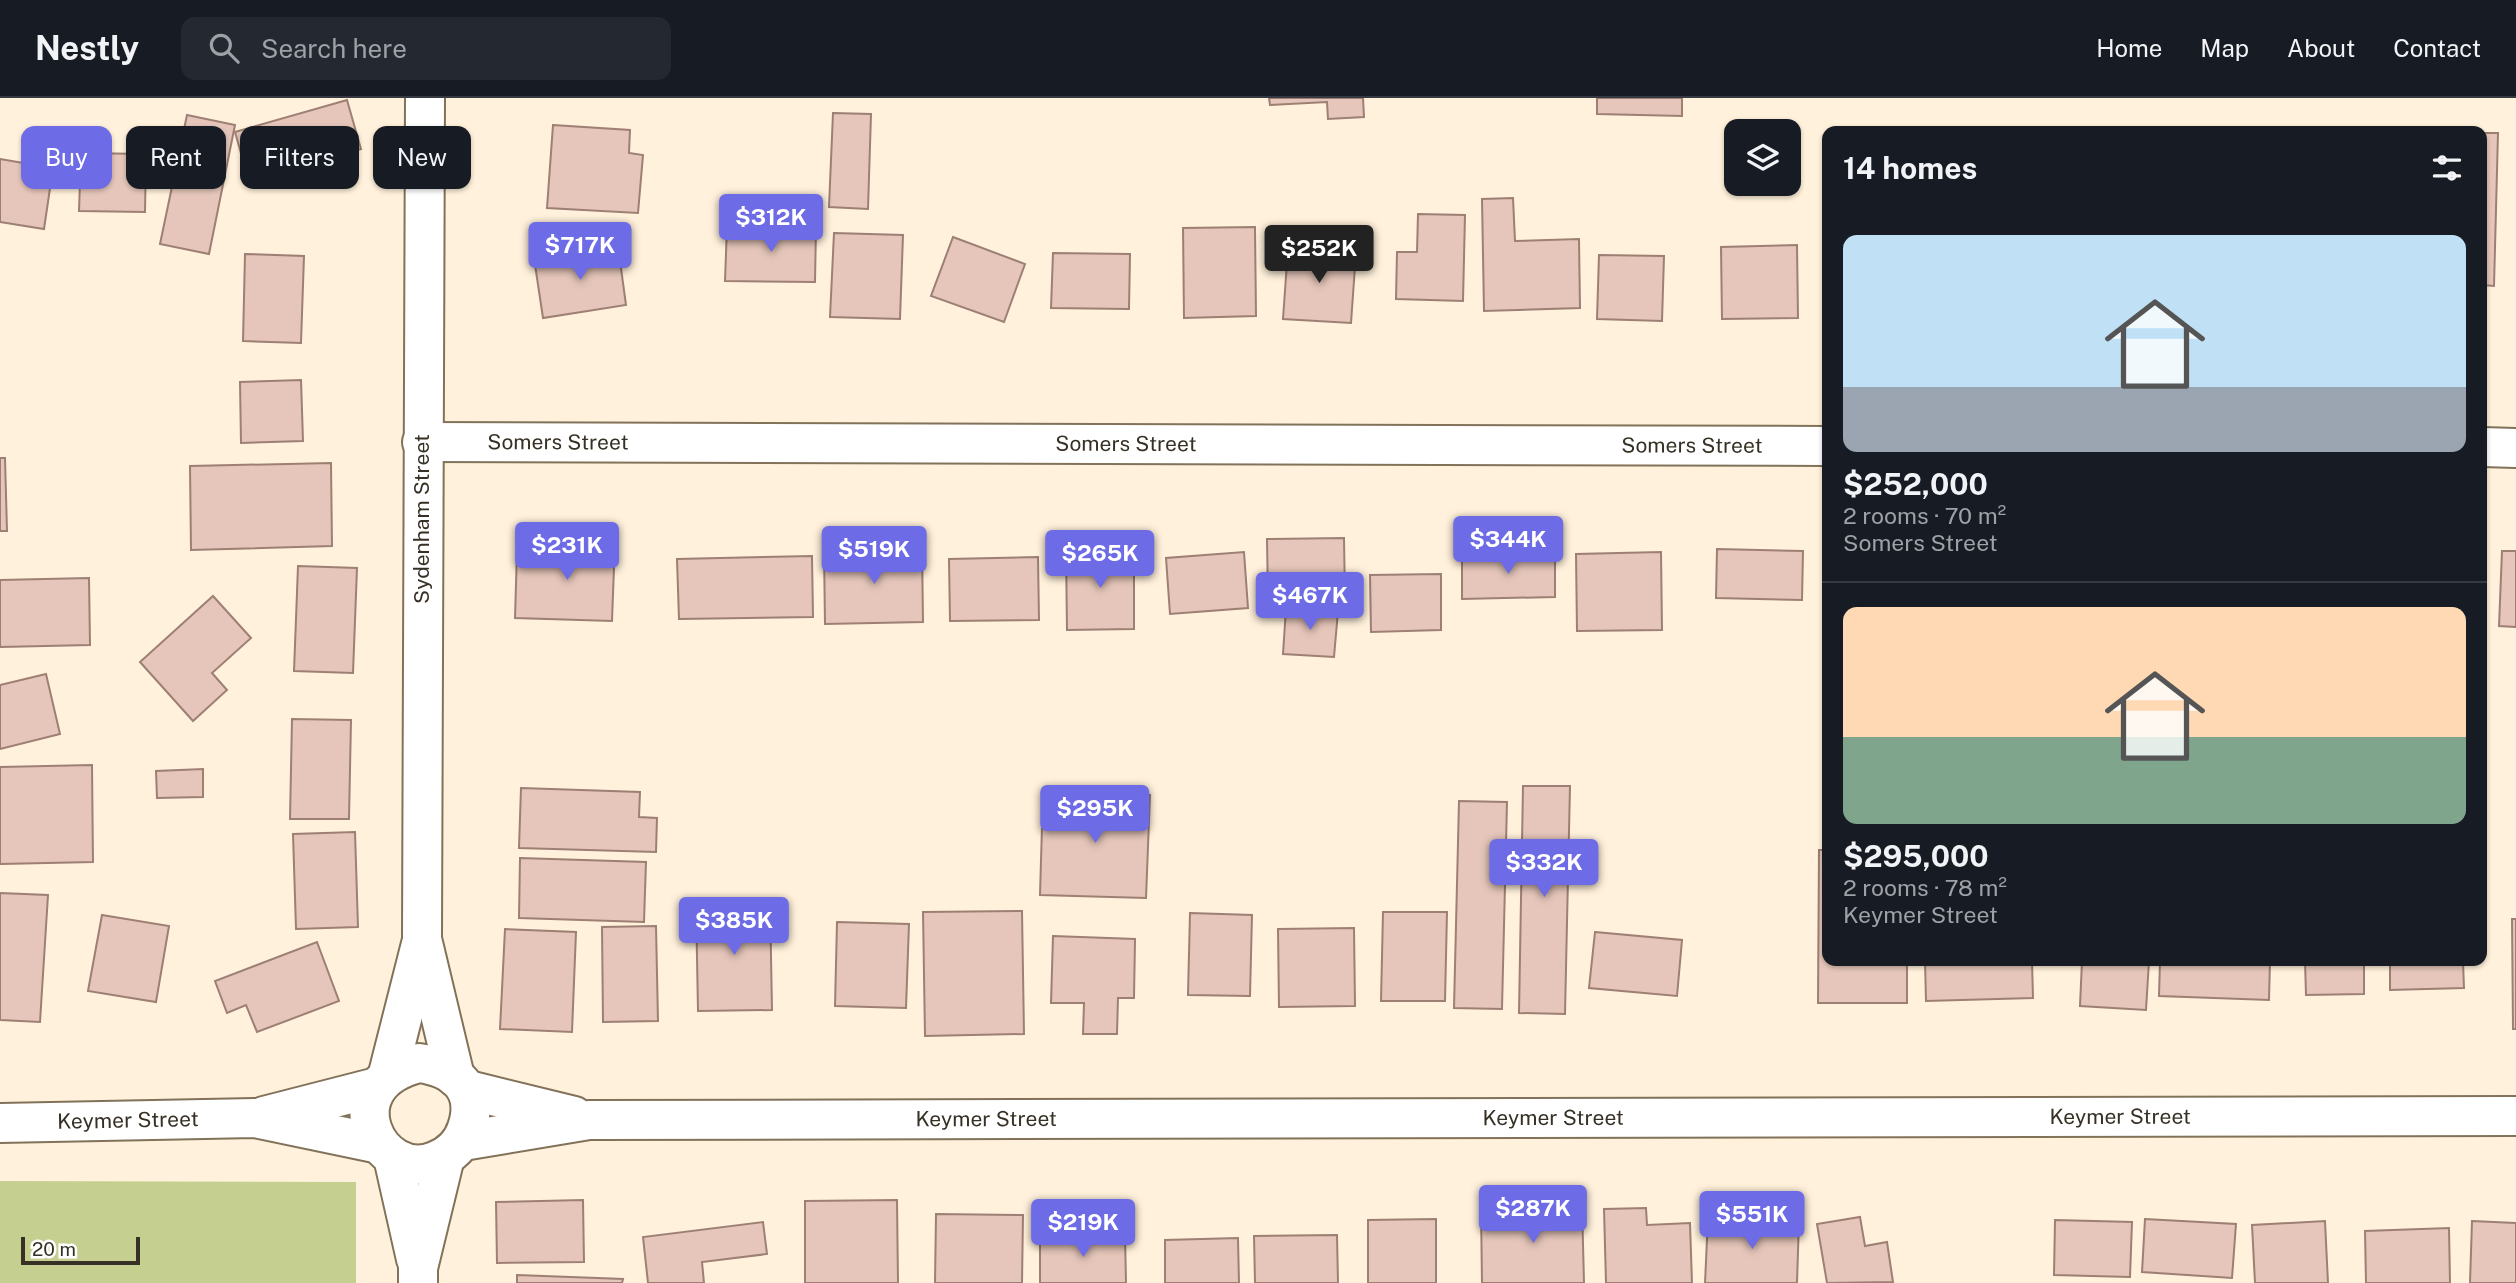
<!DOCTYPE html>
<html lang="en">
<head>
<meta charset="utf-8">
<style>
  body { margin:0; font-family:"Public Sans",sans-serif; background:#242831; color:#f1f3f6; height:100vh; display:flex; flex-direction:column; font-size:26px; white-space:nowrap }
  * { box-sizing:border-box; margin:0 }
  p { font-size:23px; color:#9ea1a6 }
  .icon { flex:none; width:38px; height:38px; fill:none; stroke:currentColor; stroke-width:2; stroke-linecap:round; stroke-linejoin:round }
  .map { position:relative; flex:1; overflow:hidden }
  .sheet { position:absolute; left:1822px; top:28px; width:665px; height:840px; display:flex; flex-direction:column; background:#171b24; border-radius:14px; box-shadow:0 2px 5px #0004 }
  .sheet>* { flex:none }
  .top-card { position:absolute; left:21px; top:28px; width:665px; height:63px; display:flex; gap:14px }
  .tools { position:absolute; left:1724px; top:21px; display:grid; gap:14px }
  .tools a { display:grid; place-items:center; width:77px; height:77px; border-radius:14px; background:#171b24; box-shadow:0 2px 5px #0004; font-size:35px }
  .scale { position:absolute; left:21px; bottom:18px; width:119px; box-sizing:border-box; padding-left:7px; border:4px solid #363025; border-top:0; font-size:19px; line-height:24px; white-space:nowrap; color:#363025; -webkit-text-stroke:5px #fff; paint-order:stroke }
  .price { position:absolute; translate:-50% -60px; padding:0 16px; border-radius:7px; background:#6d6be5; color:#fff; font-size:23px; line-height:46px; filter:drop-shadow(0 2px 4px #0008) }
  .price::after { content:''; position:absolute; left:50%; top:42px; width:21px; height:16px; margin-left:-10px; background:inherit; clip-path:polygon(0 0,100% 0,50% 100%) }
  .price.current { background:#222; color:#fff }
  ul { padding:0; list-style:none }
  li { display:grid; align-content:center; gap:14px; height:371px; padding:0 21px }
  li+li { border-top:2px solid #363941 }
  li span { display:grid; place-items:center; height:217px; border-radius:14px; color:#555 }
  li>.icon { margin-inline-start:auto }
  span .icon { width:126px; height:126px; fill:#fffc; stroke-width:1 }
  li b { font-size:30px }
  h2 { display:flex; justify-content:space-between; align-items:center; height:84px; padding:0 21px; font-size:30px }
  .pill { padding:0 24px; border-radius:14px; background:#171b24; box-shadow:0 2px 5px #0004; font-size:24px; line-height:63px }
  .pill.current { background:#6d6be5; color:#fff }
  header { display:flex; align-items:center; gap:42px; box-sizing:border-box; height:98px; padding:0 35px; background:#171b24; border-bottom:2px solid #363941 }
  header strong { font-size:33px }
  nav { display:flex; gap:38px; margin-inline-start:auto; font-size:24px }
  .search { width:490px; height:63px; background:#242831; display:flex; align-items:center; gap:18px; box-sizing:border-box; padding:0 24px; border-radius:14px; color:#9ea1a6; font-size:26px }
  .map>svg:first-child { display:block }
  .green { fill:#c4cf90 }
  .building { fill:#e6c6ba; stroke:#9d7f74; stroke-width:2 }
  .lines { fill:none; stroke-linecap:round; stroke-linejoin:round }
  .minor-casing { stroke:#817259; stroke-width:42 }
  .tertiary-casing { stroke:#817259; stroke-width:42 }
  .minor { stroke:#fff; stroke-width:38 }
  .tertiary { stroke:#fff; stroke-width:38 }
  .labels { text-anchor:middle; stroke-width:5; stroke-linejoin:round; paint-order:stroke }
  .street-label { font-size:21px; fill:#363025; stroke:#fff }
</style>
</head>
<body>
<header>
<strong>Nestly</strong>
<div class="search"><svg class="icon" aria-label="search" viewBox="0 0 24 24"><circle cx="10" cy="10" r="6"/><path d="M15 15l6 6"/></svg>Search here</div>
<nav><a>Home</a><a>Map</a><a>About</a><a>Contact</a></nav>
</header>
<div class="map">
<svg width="2516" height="1185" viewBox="0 0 2516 1185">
  <rect width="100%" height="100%" fill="#fff1db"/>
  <path class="green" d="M0,1083l356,1v101h-356z"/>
  <g class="building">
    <path d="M1269,0h94l1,19 -36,2 -1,-17 -57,3z"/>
    <path d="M1597,0h85v18l-85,-2z"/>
    <path d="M347,2l14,49 -112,33 -14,-50z"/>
    <path d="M833,15l38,1 -3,95 -39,-2z"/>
    <path d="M187,17l48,10 -26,129 -49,-10z"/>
    <path d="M553,27l77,5 -1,23 14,2 -5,58 -91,-5z"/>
    <path d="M2482,35h16l-4,153 -12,-1z"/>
    <path d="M81,55l65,1 -1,58 -66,-1z"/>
    <path d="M0,61l53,9 -9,61 -44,-7z"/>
    <path d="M1513,100l2,43 64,-2 1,69 -96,3 -2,-112z"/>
    <path d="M1418,116l47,1 -2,86 -67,-2 1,-47h20z"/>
    <path d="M727,128l89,1 -1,55 -90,-1z"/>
    <path d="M1255,129l1,89 -72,2 -1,-90z"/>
    <path d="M834,135l69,2 -3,84 -70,-2z"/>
    <path d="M953,139l72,27 -21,58 -73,-26z"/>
    <path d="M1797,147l1,73 -76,1 -1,-72z"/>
    <path d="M618,148l8,59 -83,13 -9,-60z"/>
    <path d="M1288,150l68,4 -5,71 -68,-4z"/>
    <path d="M1053,155l77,1 -1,55 -78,-1z"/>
    <path d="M245,156l59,2 -3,87 -58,-2z"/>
    <path d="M1599,157l65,1 -2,65 -65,-2z"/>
    <path d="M301,282l2,61 -62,2 -1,-61z"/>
    <path d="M0,360h5l2,73h-7z"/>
    <path d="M331,365l1,83 -141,4 -1,-84z"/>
    <path d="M1344,440l1,61 -77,1 -1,-61z"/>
    <path d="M566,441l49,1 -3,81 -97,-3 2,-68 49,1z"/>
    <path d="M922,449l1,75 -98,2 -1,-74z"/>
    <path d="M1134,451v80l-67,1 -1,-79z"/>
    <path d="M1717,451l86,2 -1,49 -86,-2z"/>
    <path d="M2502,453h14v76l-17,-1z"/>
    <path d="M1244,454l4,56 -78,6 -4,-56z"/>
    <path d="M1661,454l1,78 -85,1 -1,-77z"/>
    <path d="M1555,456v43l-93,2v-43z"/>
    <path d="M812,458l1,61 -134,2 -2,-60z"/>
    <path d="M1038,459l1,63 -89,1 -1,-62z"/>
    <path d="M298,468l59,2 -4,105 -59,-2z"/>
    <path d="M1441,476v56l-70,2 -1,-57z"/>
    <path d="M89,480l1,67 -90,2v-67z"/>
    <path d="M213,498l38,42 -39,35 15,17 -34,31 -53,-59z"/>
    <path d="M1286,510l52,3 -4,46 -51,-3z"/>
    <path d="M46,576l14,60 -60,15v-64z"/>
    <path d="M292,621l59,1 -2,99h-59z"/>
    <path d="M92,667l1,97 -93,2v-97z"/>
    <path d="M203,671v28l-46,1 -1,-27z"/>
    <path d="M1523,688h47l-5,228 -46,-1z"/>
    <path d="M521,690l119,4 -1,25 18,1 -1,34 -137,-4z"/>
    <path d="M1043,694l107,3 -4,103 -106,-3z"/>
    <path d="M1459,703l48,1 -5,207 -48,-1z"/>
    <path d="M355,734l3,95 -62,2 -3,-95z"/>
    <path d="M1819,752h8v111h80v42h-89z"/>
    <path d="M520,760l126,4 -2,60 -125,-4z"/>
    <path d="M0,795l48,2 -8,127 -40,-2z"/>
    <path d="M770,804l2,108 -74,1 -2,-107z"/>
    <path d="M1022,813l2,123 -99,2 -2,-124z"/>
    <path d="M1383,814h64l-2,89h-64z"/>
    <path d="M1190,815l62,2 -2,81 -62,-1z"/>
    <path d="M102,817l67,11 -13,76 -68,-11z"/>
    <path d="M2512,821h4v110h-3z"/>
    <path d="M837,824l72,2 -3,84 -71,-2z"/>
    <path d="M656,828l2,95 -55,1 -1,-95z"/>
    <path d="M1354,830l1,78 -76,1 -1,-78z"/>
    <path d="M505,831l71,3 -4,100 -72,-3z"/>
    <path d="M1595,834l87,8 -5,56 -88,-8z"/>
    <path d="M1053,838l82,3 -1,59h-16l-1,36h-34l1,-31h-33z"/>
    <path d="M317,844l22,59 -82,31 -11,-27 -19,8 -12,-32z"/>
    <path d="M1925,863h107l1,37 -107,3z"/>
    <path d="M2082,863h67l-3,49 -66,-4z"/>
    <path d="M2160,863h110l-1,39 -110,-4z"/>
    <path d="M2305,863h59v33l-58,1z"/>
    <path d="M2390,863h73l1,27 -74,2z"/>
    <path d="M583,1102l1,62 -87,1 -1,-61z"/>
    <path d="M897,1102l1,83h-93v-82z"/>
    <path d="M1582,1107l2,78h-102l-1,-75z"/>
    <path d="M1646,1110l1,17 43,-2 2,60h-86l-2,-74z"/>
    <path d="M936,1116l87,1 -1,68h-87z"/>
    <path d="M1708,1119l91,4 -2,62h-92z"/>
    <path d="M1860,1119l5,29 22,-4 6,40 -66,1 -10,-59z"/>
    <path d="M1436,1121v64h-68v-63z"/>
    <path d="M2145,1121l91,5 -4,54 -90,-6z"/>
    <path d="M2055,1122l77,2 -2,55 -76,-2z"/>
    <path d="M2325,1123l3,62h-73l-3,-58z"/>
    <path d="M2472,1123l44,2v60h-46z"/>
    <path d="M763,1124l4,32 -65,8 2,21h-56l-5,-46z"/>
    <path d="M2449,1130l1,55h-84l-1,-52z"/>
    <path d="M1125,1137l1,48h-86v-47z"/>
    <path d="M1337,1137l1,48h-83l-1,-47z"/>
    <path d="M1238,1140l1,45h-74v-43z"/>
    <path d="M517,1177l106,4 -1,4h-105z"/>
  </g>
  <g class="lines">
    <g class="minor-casing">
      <g id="minor">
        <path id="s1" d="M422,344l1405,4"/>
        <path d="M2482,349l34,1"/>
        <path d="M468,992l106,26"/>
        <path d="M264,1018l113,-29"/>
        <path id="s2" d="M0,1025l255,-5 124,26"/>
        <path id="s3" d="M463,1043l126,-21 1927,-4"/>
      </g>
    </g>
    <g class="tertiary-casing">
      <g id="tertiary">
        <path d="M425,0l-3,841 33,138"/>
        <path d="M419,965c36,5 61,26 48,65 -5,16 -16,27 -32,33 -56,23 -106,-76 -16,-98z"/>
        <path d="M388,976l33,-130"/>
        <path d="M393,1059l23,102"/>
        <path d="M418,1185v-15l27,-111"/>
      </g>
    </g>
    <use href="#minor" class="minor"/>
    <use href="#tertiary" class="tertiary"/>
  </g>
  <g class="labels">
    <g class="street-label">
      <text dy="7" stroke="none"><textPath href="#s1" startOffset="136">Somers Street</textPath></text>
      <text dy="7" stroke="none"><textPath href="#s1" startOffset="704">Somers Street</textPath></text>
      <text dy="7" stroke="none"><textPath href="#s1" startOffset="1270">Somers Street</textPath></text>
      <text transform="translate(422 421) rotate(-90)" y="7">Sydenham Street</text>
      <text dy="7" stroke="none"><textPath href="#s3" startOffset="1659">Keymer Street</textPath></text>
      <text dy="7" stroke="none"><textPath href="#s3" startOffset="1092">Keymer Street</textPath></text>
      <text dy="7" stroke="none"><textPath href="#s3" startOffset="525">Keymer Street</textPath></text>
      <text dy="7" stroke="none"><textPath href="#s2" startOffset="128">Keymer Street</textPath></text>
    </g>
  </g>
</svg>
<div class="tools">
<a><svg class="icon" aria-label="layers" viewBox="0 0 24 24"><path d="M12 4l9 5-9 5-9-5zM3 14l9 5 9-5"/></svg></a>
</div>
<div class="scale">20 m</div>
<b class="price" style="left:771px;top:156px">$312K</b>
<b class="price" style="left:580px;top:184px">$717K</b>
<b class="price current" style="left:1319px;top:187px">$252K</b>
<b class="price" style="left:1508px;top:478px">$344K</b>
<b class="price" style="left:567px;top:484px">$231K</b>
<b class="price" style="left:874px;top:488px">$519K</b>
<b class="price" style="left:1100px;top:492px">$265K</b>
<b class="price" style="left:1310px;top:534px">$467K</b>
<b class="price" style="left:1095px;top:747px">$295K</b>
<b class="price" style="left:1544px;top:801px">$332K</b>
<b class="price" style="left:734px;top:859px">$385K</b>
<b class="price" style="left:1533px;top:1147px">$287K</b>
<b class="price" style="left:1752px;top:1153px">$551K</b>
<b class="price" style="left:1083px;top:1161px">$219K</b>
<div class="top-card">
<a class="pill current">Buy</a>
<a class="pill">Rent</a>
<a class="pill">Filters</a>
<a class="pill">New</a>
</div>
<section class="sheet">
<h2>14 homes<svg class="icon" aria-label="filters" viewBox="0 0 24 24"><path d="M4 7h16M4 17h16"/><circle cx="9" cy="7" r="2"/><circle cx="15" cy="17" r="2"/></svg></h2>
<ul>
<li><span style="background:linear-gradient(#bfe0f5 70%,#9aa5b1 0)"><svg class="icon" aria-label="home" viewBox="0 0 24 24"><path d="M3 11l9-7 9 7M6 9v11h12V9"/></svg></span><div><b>$252,000</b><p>2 rooms · 70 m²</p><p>Somers Street</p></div></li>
<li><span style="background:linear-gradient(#ffd9b3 60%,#7fa58c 0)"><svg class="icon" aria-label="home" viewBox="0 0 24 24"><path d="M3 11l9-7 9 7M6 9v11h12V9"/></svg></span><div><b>$295,000</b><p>2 rooms · 78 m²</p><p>Keymer Street</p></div></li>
</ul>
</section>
</div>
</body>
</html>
